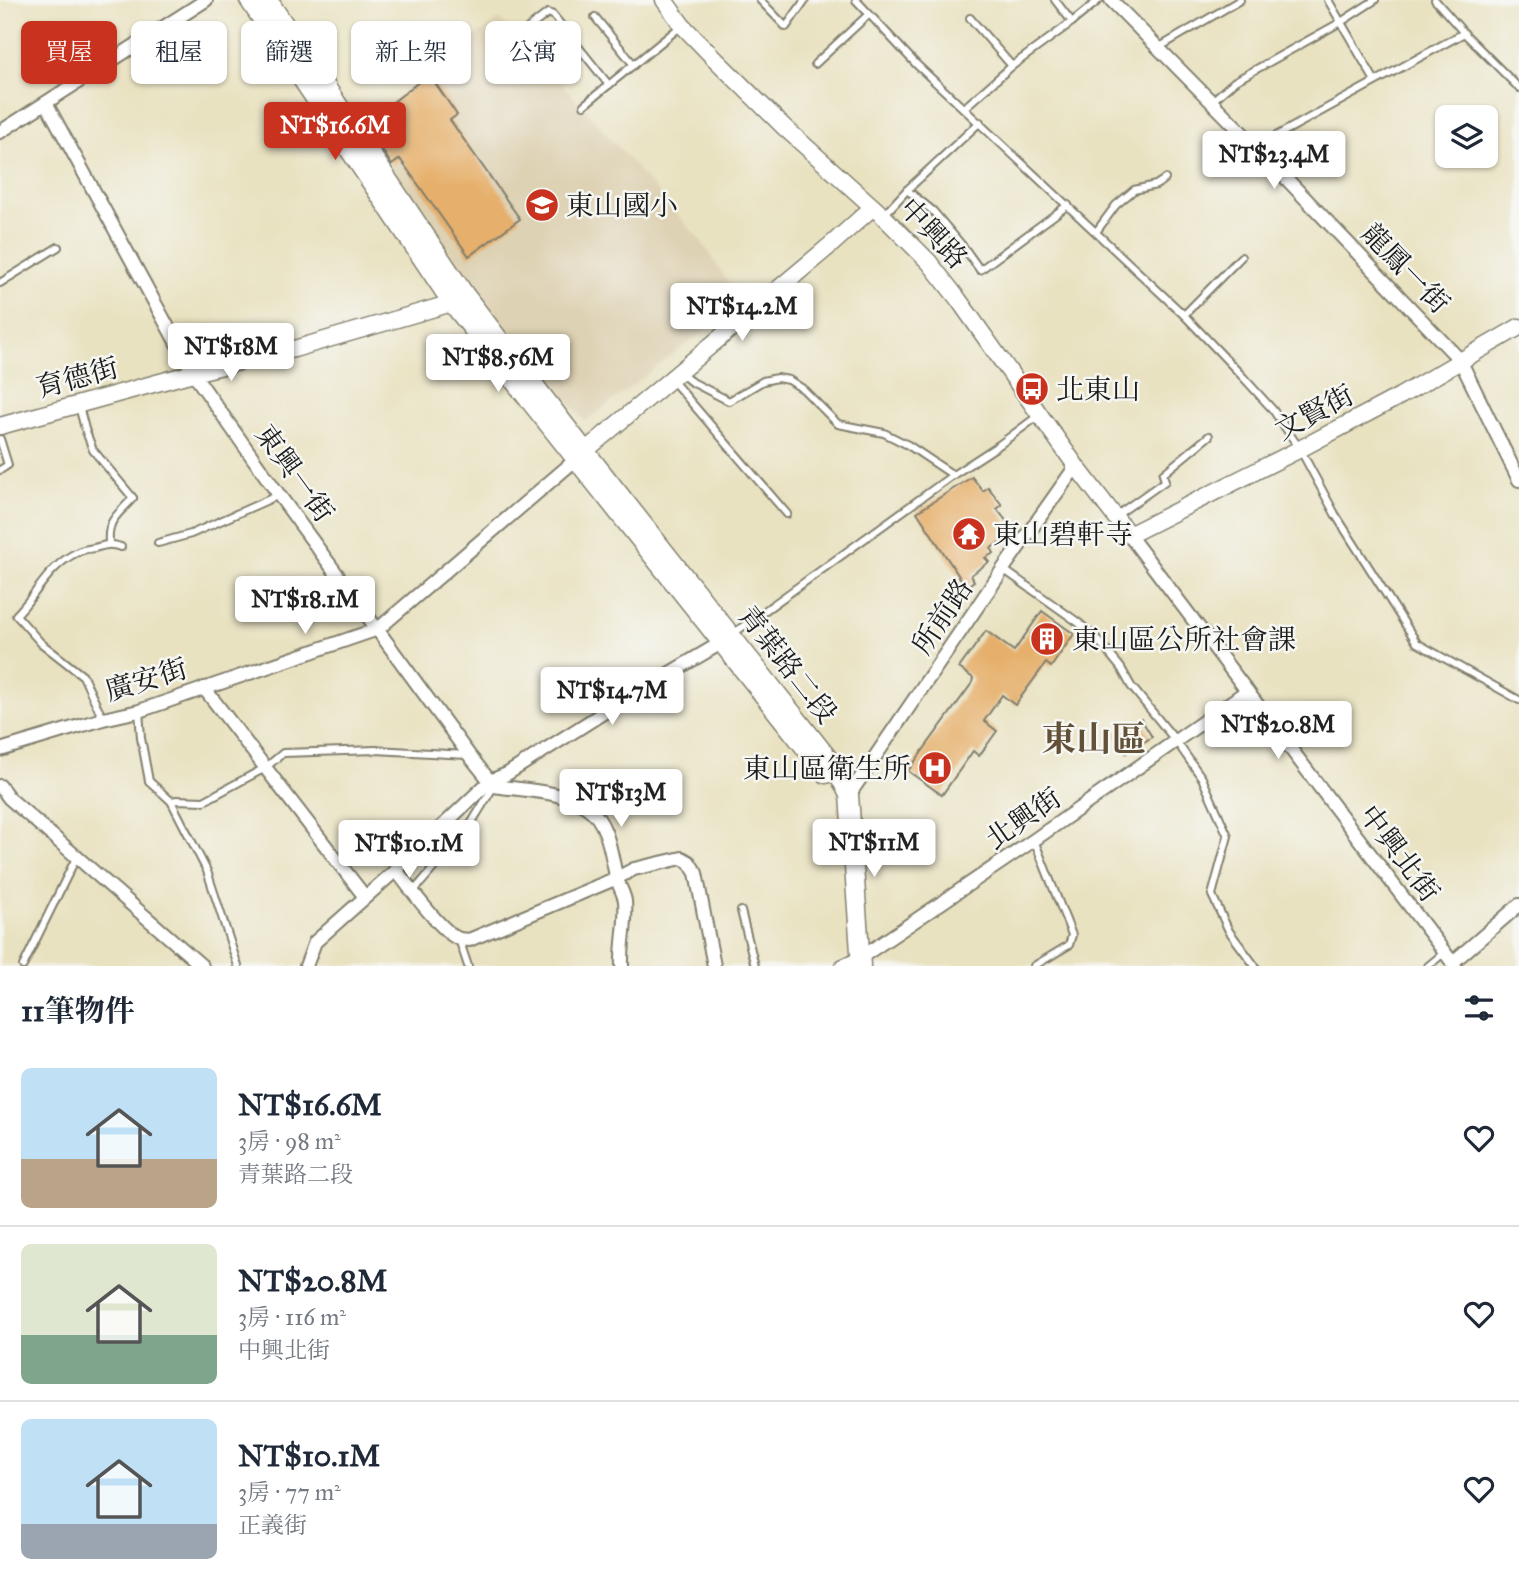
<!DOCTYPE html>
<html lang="zh-TW">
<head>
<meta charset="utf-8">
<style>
  body { margin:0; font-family:"IM FELL Great Primer","Noto Serif TC",serif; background:#f2f2f3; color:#1f2937; height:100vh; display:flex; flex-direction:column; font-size:26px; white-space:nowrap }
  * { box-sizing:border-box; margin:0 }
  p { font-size:23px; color:#747a83 }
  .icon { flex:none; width:38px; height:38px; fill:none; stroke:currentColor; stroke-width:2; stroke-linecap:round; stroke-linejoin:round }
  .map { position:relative; height:966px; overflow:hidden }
  .details { display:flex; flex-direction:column; background:#fff; flex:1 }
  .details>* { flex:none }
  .top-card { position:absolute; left:21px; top:21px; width:700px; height:63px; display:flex; gap:14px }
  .controls { position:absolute; left:1435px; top:105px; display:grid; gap:14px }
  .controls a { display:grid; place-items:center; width:63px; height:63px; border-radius:10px; background:#fff; box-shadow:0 2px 5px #0004; font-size:35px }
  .price { position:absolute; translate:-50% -60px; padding:0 16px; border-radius:7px; background:#fff; color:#222; font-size:23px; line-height:46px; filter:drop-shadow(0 2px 4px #0008) }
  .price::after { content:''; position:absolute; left:50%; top:42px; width:21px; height:16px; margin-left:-10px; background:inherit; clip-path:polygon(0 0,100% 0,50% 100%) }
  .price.selected { background:#c8321e; color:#fff }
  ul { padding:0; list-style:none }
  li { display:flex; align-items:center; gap:21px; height:175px; padding:0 21px }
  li+li { border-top:2px solid #e0e1e3 }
  li span { display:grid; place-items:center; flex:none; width:196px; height:140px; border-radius:10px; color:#555 }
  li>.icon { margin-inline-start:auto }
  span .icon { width:84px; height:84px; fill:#fffc; stroke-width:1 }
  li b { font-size:30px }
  h2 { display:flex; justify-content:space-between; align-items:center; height:84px; padding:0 21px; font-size:30px }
  .chip { padding:0 24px; border-radius:10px; background:#fff; box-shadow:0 2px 5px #0004; font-size:24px; line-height:63px }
  .chip.selected { background:#c8321e; color:#fff }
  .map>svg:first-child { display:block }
  .built { fill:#ded2b4 }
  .building { fill:#e6b06c }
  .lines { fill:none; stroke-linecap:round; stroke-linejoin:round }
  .service-casing { stroke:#827f6e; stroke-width:10 }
  .minor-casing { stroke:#827f6e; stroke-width:16 }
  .tertiary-casing { stroke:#827f6e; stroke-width:19 }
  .secondary-casing { stroke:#827f6e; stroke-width:21 }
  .service { stroke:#fff; stroke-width:6 }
  .minor { stroke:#fff; stroke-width:12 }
  .tertiary { stroke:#fff; stroke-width:16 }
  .secondary { stroke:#fff; stroke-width:18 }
  .labels { text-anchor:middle; stroke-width:5; stroke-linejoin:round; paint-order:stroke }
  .poi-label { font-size:28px; fill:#1c1c1c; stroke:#f6f6f2; text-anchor:start }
  .street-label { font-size:28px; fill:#1c1c1c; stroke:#f6f6f2 }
  .district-label { font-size:35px; font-weight:bold; fill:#635038; stroke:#f6f6f2 }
</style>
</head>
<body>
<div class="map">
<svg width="1519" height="966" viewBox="0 0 1519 966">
  <rect width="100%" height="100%" fill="#f6f6f2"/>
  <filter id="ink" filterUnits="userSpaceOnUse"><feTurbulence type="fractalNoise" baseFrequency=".0143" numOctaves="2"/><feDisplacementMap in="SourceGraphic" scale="14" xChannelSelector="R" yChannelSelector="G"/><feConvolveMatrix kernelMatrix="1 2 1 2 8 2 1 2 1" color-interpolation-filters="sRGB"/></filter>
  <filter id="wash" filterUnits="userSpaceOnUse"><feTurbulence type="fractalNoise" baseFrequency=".00686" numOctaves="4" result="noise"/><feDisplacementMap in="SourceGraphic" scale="28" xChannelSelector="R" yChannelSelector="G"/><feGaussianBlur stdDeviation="1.57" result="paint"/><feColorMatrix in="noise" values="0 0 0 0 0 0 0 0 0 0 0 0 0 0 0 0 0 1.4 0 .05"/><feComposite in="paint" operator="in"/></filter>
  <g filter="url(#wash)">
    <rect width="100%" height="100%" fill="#e9e2c1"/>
    <path class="built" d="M498,19l18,13 186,210 39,60 -156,120 -115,-140 -81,-115 68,-52 -28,-41 23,-19z"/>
    <g id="blocks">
      <g class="building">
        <path d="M429,74l28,41 -7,5 70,99 -51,37 -69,-97 -8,6 -27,-41z"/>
        <path d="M972,477l11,14 5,-4 14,18 -5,4 14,18 -5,4 2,6 -17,11 3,5 -9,5 4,4 -18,13 3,6 -8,6 -49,-75z"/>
        <path d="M1042,611l32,23 -23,33 -5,-4 -31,42 -13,-10 -18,26 13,10 -18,25 -6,-5 -31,44 -34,-24 64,-88 1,-5 -14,-10 27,-37 28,20z"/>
        <path d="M1141,719l11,18 -26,16 -11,-19z"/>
      </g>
    </g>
  </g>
  <g filter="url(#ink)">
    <use href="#blocks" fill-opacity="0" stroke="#827f6e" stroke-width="2"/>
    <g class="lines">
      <g class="service-casing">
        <g id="service">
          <path d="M760,0l26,27 19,-27"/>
          <path d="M856,0l60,64 268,251 59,62 30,33 27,39 35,65 82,129 102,57"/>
          <path d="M1055,0l17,22"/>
          <path d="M1328,0l47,81"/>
          <path d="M1435,0l29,33 55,55"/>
          <path d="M595,17l39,48"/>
          <path d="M970,18l42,48"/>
          <path d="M523,32l25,-19 5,2 56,70"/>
          <path d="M1158,48l82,-48"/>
          <path d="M815,64l54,-50"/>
          <path d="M1211,102l24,-21 106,-59 34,-22"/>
          <path d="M584,105l96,-78"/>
          <path d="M964,108l48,-42 60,-44 27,-22"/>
          <path d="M1256,147l208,-114"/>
          <path d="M907,190l26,21 32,38 15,21 88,-65"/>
          <path d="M883,216l24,-26 73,-68"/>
          <path d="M1096,232l20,-27 18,-15 22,-5 9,-6"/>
          <path d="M0,283l58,-36"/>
          <path d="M1184,315l57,-58"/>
          <path d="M680,373l10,8 39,20 34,-20 14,-3 12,2 14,9 35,35 46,9 24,12 45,30"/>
          <path d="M672,380l115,134"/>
          <path d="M79,406l6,23 8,21 40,48c-15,17 -26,21 -24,45"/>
          <path d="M0,439l8,26 -8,5"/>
          <path d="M1117,515l48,-34 -2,-7 46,-38"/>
          <path d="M158,543l33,-9 88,-39"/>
          <path d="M1003,569l76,54 19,17 23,28 10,18 45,55 26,37 26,58 -16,59 17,36 26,35"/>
          <path d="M734,633l219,-158 46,-30 39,-29"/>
          <path d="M139,711l2,27 8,43 22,20 6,-1 27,1 61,-33 18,-15 93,-3 91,5"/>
          <path d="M103,719l-20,-43 -42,-33 -25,-28c21,-21 33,-50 62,-63 5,-3 11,-3 16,-4 13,-3 14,-5 27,-1"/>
          <path d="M171,801l36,70 31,95"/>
          <path d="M413,892l56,-65 25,-41"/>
          <path d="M741,911l14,55"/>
          <path d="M459,939l9,27"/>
          <path d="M23,966l53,-108"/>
          <path d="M1034,966l35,-21 3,-10 -38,-95"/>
          <path d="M1428,966l17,-14"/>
        </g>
      </g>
      <g class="minor-casing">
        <g id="minor">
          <path d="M1111,0l145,147 204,213 59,120"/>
          <path d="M46,103l147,270 86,122 190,260 25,31c27,4 71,5 94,22 20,14 23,46 28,68 2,9 8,17 9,25 2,22 -4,43 -3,65"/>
          <path d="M0,132l206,-132"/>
          <path d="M1129,535l326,431"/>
          <path d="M204,688l161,209"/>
          <path d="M0,750l103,-31 36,-8 239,-82 202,-173"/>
          <path d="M0,786l9,12 193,168"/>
          <path d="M849,795l154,-226 73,-103"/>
          <path d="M396,870c13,17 44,60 61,68 4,2 8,1 12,2l148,-62 17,-9 48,-11 7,4 7,11 18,93"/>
          <path d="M1452,963l67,-58"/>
          <path d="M306,966l9,-24 81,-72 94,-89 17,-7 107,-68 107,-63"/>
          <path d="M842,966l18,-8 174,-118 213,-149"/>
        </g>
      </g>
      <g class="tertiary-casing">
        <g id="tertiary">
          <path d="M664,0l18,25 29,30 73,72 99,89 46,46 29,37 118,167 53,69 171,-86 100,-53 119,-69"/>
          <path d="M0,426l193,-53 101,-24 158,-46 10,-6"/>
          <path d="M585,451l248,-208 40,-36"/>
        </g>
      </g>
      <g class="secondary-casing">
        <g id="secondary">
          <path d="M249,0l203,303 374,471"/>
          <path d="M268,0l197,295 120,156 250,316 14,28 12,171"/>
        </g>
      </g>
      <use href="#service" class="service"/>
      <use href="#minor" class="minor"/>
      <use href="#tertiary" class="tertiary"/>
      <use href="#secondary" class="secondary"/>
    </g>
  </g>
  <defs>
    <g id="school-disc" transform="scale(1.75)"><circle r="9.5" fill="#c8321e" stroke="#f6f6f2"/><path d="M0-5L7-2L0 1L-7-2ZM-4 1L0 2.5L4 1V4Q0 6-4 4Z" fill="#fff"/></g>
    <g id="bus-disc" transform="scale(1.75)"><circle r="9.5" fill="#c8321e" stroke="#f6f6f2"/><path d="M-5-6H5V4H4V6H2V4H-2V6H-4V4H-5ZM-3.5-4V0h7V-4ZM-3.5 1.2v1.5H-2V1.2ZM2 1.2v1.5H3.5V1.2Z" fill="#fff"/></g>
    <g id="temple-disc" transform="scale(1.75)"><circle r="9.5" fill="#c8321e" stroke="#f6f6f2"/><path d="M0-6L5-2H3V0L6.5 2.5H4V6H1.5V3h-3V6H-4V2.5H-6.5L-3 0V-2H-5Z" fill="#fff"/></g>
    <g id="building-disc" transform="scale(1.75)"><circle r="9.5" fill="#c8321e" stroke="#f6f6f2"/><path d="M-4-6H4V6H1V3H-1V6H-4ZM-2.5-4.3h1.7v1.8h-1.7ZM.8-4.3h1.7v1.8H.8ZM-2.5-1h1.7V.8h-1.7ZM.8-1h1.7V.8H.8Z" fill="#fff"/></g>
    <g id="hospital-disc" transform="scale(1.75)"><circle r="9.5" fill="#c8321e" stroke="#f6f6f2"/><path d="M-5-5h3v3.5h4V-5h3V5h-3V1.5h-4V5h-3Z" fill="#fff"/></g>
  </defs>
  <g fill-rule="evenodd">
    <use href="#school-disc" x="542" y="205"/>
    <use href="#bus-disc" x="1032" y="389"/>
    <use href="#temple-disc" x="969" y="534"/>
    <use href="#building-disc" x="1047" y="639"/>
    <use href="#hospital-disc" x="935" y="768"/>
  </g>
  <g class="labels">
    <g class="poi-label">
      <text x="566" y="215">東山國小</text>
      <text x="1056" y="399">北東山</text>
      <text x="993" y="544">東山碧軒寺</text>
      <text x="1072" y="649">東山區公所社會課</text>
      <text x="911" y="778" text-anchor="end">東山區衛生所</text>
    </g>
    <g class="street-label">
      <text transform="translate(934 233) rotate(47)" y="10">中興路</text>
      <text transform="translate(1406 268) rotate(46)" y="10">龍鳳一街</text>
      <text transform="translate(77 377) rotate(-15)" y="10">育德街</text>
      <text transform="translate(1314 412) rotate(-28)" y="10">文賢街</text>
      <text transform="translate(295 473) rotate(54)" y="10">東興一街</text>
      <text transform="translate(942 616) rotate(-56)" y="10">所前路</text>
      <text transform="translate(788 664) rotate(52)" y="10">青葉路二段</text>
      <text transform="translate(146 679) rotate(-17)" y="10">廣安街</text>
      <text transform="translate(1023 818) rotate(-35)" y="10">北興街</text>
      <text transform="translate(1400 853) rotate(53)" y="10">中興北街</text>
    </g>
    <g class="district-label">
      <text x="1094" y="751">東山區</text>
    </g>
  </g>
</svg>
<div class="controls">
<a><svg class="icon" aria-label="layers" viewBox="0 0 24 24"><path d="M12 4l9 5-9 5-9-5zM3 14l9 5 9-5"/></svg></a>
</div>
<b class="price selected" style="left:335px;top:162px">NT$16.6M</b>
<b class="price" style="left:1274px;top:191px">NT$23.4M</b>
<b class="price" style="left:742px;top:343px">NT$14.2M</b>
<b class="price" style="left:231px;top:383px">NT$18M</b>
<b class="price" style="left:498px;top:394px">NT$8.56M</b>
<b class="price" style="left:305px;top:636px">NT$18.1M</b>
<b class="price" style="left:612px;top:727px">NT$14.7M</b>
<b class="price" style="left:1278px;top:761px">NT$20.8M</b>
<b class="price" style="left:621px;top:829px">NT$13M</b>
<b class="price" style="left:874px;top:879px">NT$11M</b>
<b class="price" style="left:409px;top:880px">NT$10.1M</b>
<div class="top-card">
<a class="chip selected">買屋</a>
<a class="chip">租屋</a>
<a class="chip">篩選</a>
<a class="chip">新上架</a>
<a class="chip">公寓</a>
</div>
</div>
<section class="details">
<h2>11筆物件<svg class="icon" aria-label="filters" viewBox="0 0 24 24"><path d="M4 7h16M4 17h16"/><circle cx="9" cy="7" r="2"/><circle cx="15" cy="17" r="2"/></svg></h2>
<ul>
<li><span style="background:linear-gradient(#bfe0f5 65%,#b9a48a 0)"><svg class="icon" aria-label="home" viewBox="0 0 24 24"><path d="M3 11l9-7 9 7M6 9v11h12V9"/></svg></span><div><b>NT$16.6M</b><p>3房 · 98 m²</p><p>青葉路二段</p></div><svg class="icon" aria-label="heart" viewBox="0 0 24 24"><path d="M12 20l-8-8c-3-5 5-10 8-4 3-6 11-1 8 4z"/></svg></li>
<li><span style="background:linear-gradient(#dfe7d0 65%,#7fa58c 0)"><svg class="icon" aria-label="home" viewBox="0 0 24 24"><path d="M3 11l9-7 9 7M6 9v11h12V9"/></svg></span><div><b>NT$20.8M</b><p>3房 · 116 m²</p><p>中興北街</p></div><svg class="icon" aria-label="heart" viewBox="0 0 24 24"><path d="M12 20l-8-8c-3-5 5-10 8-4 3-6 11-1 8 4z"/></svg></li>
<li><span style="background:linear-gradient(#bfe0f5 75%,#9aa5b1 0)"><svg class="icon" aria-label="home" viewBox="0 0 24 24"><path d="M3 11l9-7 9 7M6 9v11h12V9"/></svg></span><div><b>NT$10.1M</b><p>3房 · 77 m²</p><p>正義街</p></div><svg class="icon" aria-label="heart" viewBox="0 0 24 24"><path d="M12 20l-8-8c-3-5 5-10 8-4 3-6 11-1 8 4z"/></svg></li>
</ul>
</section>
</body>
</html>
